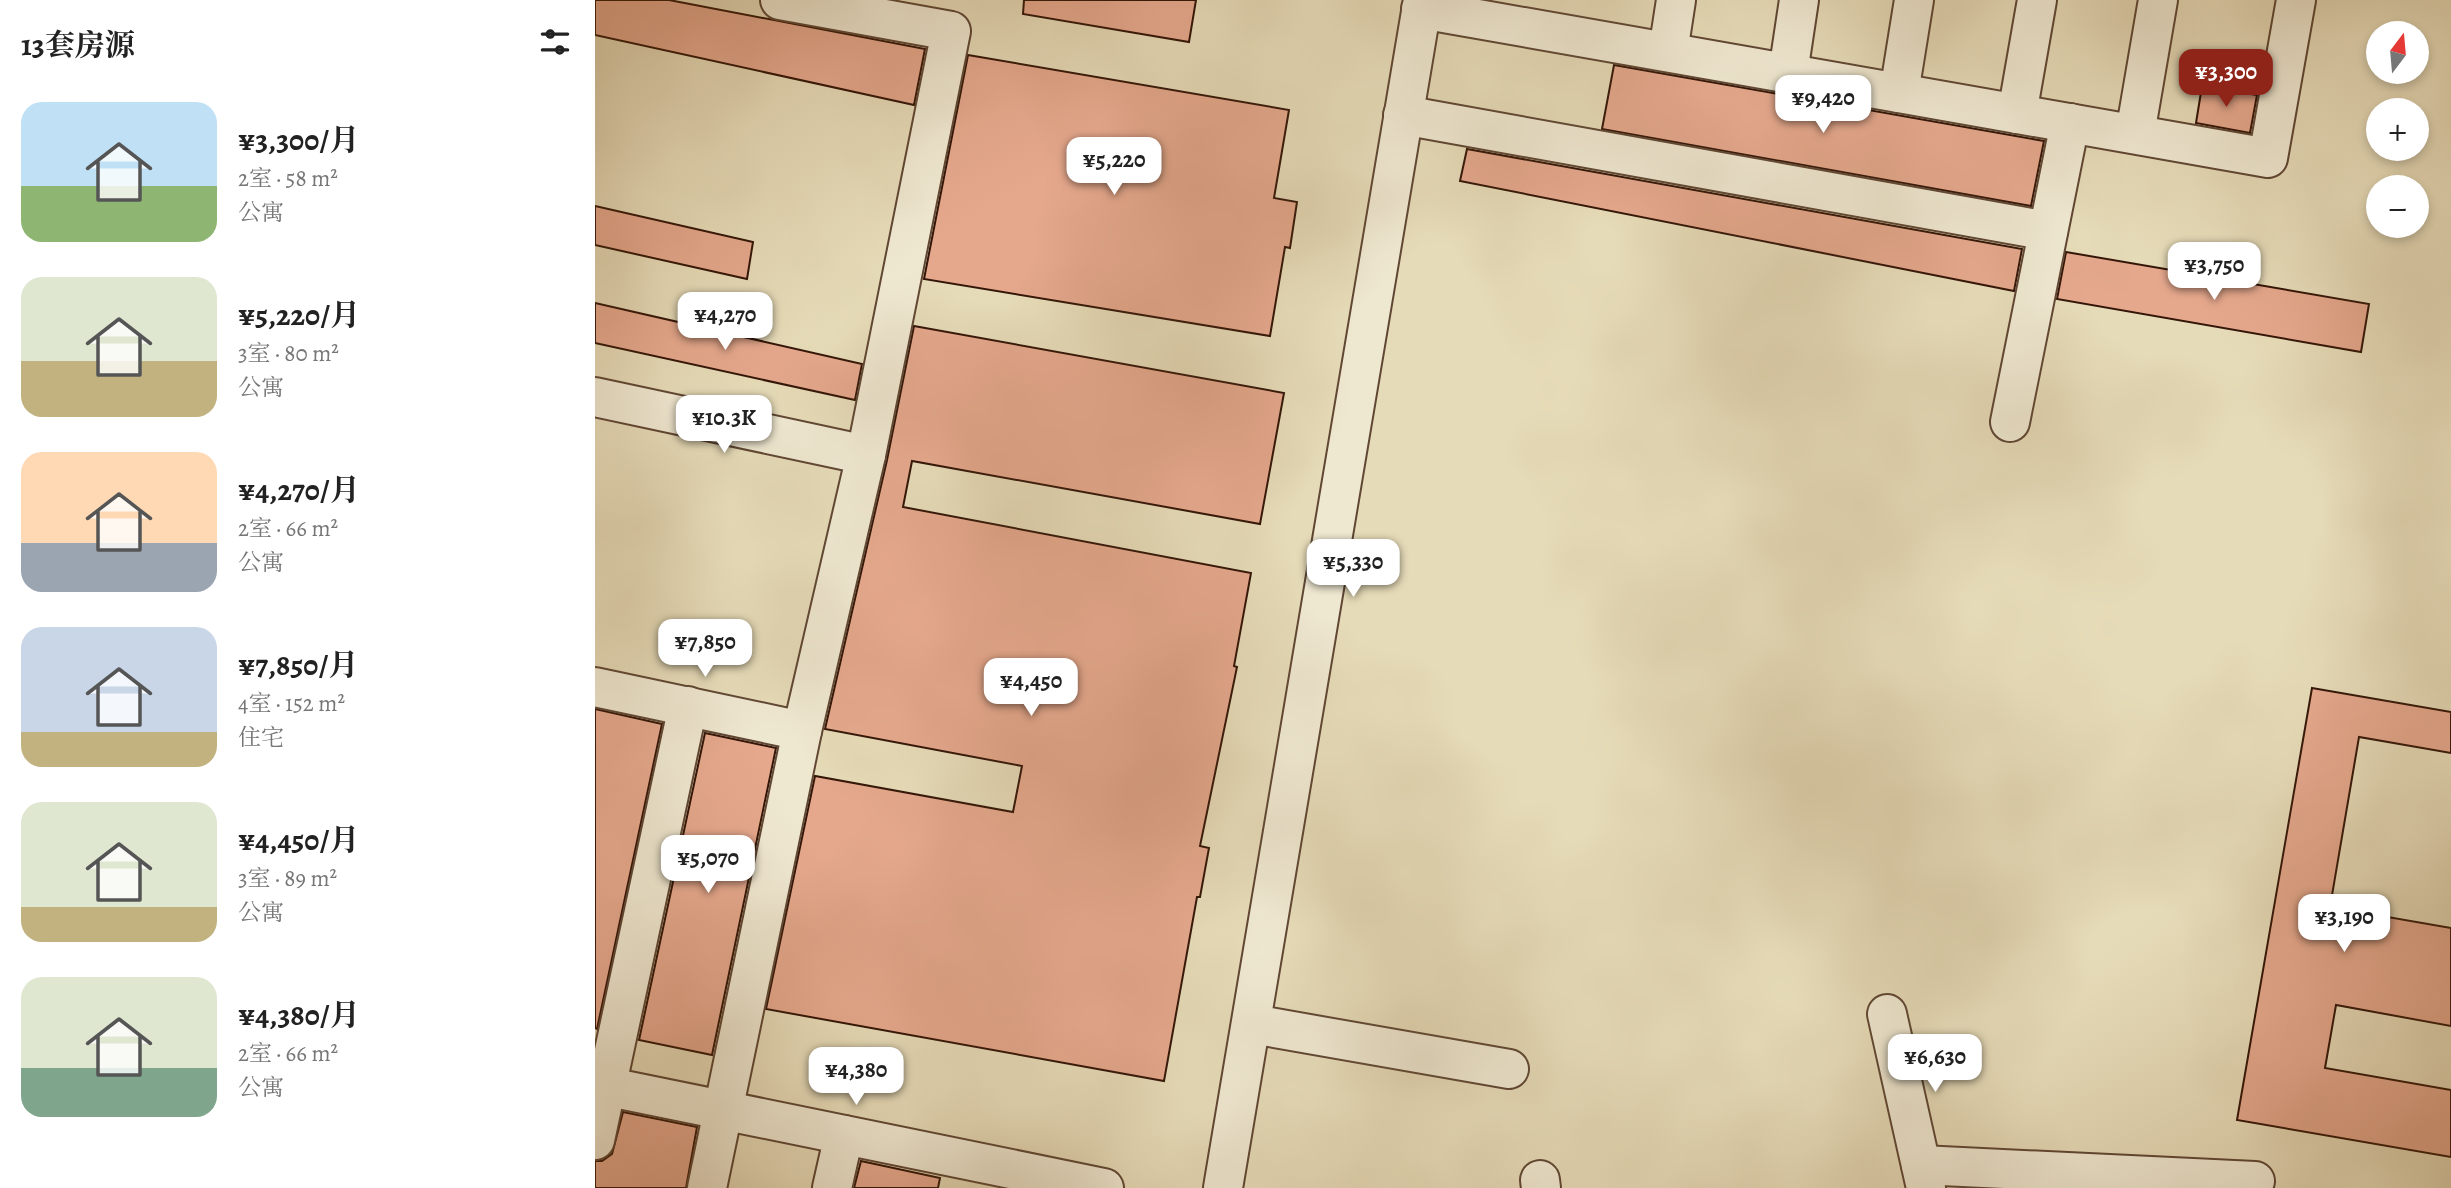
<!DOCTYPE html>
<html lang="zh">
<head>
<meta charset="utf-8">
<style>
  body { margin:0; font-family:Alegreya,"Noto Serif SC",serif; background:#f2f2f2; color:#222; height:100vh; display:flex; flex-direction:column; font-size:26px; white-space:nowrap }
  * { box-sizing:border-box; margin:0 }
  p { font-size:23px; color:#767676 }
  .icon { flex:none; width:38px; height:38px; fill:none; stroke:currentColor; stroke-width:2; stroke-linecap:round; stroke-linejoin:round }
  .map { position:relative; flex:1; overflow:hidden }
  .drawer { display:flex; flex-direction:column; background:#fff; width:595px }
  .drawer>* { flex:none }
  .needle { width:46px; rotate:16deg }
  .fabs { position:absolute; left:1771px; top:21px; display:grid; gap:14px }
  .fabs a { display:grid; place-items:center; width:63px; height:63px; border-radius:50%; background:#fff; box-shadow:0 4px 10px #0003; font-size:35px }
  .price { position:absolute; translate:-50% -60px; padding:0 16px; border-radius:14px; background:#fff; color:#222; font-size:23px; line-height:46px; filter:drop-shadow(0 2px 4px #0008) }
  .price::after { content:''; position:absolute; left:50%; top:42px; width:21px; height:16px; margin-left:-10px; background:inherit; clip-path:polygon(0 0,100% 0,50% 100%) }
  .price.on { background:#8f2418; color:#fff }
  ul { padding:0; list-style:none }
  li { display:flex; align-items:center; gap:21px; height:175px; padding:0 21px }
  li span { display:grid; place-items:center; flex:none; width:196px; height:140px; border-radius:21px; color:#555 }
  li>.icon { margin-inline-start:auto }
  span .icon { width:84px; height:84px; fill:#fffc; stroke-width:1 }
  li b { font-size:30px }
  h2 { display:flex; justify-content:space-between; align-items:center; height:84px; padding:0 21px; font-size:30px }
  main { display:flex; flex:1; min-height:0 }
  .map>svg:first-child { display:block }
  .building { fill:#e5a88d; stroke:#341608; stroke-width:2 }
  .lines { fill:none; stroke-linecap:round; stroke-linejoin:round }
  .minor-casing { stroke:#604734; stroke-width:42 }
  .minor { stroke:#efe8d1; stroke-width:38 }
</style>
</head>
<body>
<main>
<section class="drawer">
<h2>13套房源<svg class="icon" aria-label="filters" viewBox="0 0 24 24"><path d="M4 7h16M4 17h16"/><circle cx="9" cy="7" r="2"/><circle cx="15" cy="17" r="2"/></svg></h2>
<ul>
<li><span style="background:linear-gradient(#bfe0f5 60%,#8fb573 0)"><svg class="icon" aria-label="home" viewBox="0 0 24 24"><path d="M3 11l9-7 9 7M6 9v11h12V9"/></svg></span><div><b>¥3,300/月</b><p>2室 · 58 m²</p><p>公寓</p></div></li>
<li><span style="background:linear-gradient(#dfe7d0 60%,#c2b280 0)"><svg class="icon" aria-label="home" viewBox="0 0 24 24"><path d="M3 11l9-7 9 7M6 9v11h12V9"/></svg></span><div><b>¥5,220/月</b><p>3室 · 80 m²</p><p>公寓</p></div></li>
<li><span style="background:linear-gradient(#ffd9b3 65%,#9aa5b1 0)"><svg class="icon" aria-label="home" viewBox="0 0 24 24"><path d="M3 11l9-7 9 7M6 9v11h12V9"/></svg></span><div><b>¥4,270/月</b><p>2室 · 66 m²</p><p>公寓</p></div></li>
<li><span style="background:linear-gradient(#c9d6e8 75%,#c2b280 0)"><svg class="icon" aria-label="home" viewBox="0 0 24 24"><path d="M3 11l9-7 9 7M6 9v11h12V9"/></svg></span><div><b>¥7,850/月</b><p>4室 · 152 m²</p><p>住宅</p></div></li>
<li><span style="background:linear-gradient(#dfe7d0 75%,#c2b280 0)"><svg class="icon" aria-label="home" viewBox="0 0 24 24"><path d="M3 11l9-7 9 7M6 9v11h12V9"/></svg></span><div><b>¥4,450/月</b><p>3室 · 89 m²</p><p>公寓</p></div></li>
<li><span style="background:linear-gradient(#dfe7d0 65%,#7fa58c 0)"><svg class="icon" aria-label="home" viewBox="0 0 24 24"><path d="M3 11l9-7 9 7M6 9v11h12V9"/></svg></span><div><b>¥4,380/月</b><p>2室 · 66 m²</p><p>公寓</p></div></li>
</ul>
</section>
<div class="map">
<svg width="1856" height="1188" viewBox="0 0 1856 1188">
  <rect width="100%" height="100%" fill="#e6dbb8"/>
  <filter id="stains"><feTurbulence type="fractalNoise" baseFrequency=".00286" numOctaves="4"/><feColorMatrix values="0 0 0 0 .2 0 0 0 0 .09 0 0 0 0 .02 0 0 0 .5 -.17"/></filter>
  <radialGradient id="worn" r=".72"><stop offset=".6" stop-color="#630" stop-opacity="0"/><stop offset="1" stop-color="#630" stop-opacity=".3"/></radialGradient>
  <g class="building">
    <path d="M0,0h74l256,49 -11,56 -319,-70z"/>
    <path d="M429,0h172l-7,42 -166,-28z"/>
    <path d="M373,55l321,55 -15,88 23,4 -7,46 -5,-1 -15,89 -346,-57z"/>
    <path d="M1019,65l430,76 -13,65 -429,-77z"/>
    <path d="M1607,86l55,9 -7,38 -54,-10z"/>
    <path d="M872,149l555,100 -8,42 -554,-110z"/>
    <path d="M0,206l158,36 -6,37 -152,-34z"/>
    <path d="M1471,252l303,52 -8,48 -304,-53z"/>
    <path d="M0,303l267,61 -7,36 -260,-57z"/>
    <path d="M319,326l370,67 -24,131 -348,-63 -9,46 348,66 -17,93 3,1 -37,179 9,2 -9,49h-3l-33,184 -398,-72 49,-233 198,36 9,-46 -197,-37 62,-269z"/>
    <path d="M1717,688l139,24v41l-92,-16 -29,170 121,21v98l-115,-21 -11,63 126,22v67l-214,-37z"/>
    <path d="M0,709l67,15 -65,305 -2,-1z"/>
    <path d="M110,733l71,15 -64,307 -73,-15z"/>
    <path d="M28,1112l74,15 -11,61h-91v-27h7l10,-7z"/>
    <path d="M266,1161l79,17 -2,10h-84z"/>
  </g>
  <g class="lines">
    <g class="minor-casing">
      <g id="minor">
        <path d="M826,9l847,149 28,-158"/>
        <path d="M1073,52l8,-52"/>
        <path d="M1193,73l11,-73"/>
        <path d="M1304,93l15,-93"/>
        <path d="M1422,114l20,-114"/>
        <path d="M808,115l645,116"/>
        <path d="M1540,134l23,-134"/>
        <path d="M0,397l271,58"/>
        <path d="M1415,422l60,-299"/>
        <path d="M0,687l207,44"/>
        <path d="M1292,1014l39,174"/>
        <path d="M657,1024l257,45"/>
        <path d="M0,1084l509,104"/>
        <path d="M0,1140l93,-434"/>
        <path d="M1326,1165l334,16"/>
        <path d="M945,1180l1,8"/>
        <path d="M112,1188l95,-457 64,-276 85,-424 -171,-31"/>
        <path d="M237,1188l12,-53"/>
        <path d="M628,1188l200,-1188"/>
      </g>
    </g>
    <use href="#minor" class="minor"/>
  </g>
  <rect width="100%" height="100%" filter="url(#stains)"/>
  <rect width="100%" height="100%" fill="url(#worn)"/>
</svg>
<div class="fabs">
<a><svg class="needle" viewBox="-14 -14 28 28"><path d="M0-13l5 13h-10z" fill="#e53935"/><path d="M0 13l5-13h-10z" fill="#767676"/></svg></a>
<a>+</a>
<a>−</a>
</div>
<b class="price on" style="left:1631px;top:109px">¥3,300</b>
<b class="price" style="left:1228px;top:135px">¥9,420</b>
<b class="price" style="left:519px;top:197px">¥5,220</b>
<b class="price" style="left:1619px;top:302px">¥3,750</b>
<b class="price" style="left:130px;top:352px">¥4,270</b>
<b class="price" style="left:129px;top:455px">¥10.3K</b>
<b class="price" style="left:758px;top:599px">¥5,330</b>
<b class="price" style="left:110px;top:679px">¥7,850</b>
<b class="price" style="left:436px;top:718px">¥4,450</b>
<b class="price" style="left:113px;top:895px">¥5,070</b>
<b class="price" style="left:1749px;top:954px">¥3,190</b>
<b class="price" style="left:1340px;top:1094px">¥6,630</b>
<b class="price" style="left:261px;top:1107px">¥4,380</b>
</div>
</main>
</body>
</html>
